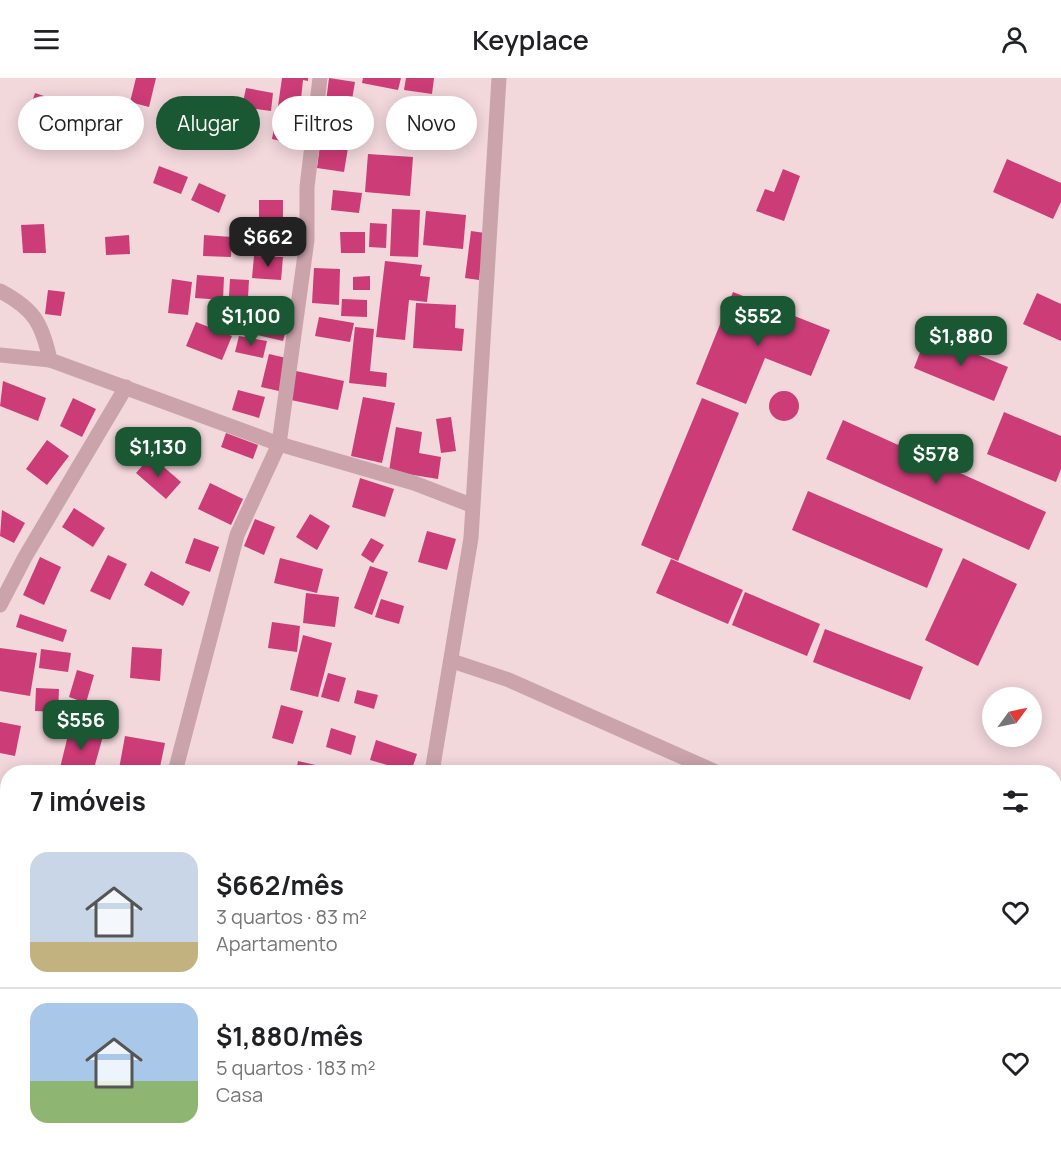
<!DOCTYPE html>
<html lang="pt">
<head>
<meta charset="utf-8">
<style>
  body { margin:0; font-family:Manrope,sans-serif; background:#f2f2f2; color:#202124; height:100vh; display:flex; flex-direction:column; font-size:22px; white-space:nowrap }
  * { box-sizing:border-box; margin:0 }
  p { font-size:20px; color:#757577 }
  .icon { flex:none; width:33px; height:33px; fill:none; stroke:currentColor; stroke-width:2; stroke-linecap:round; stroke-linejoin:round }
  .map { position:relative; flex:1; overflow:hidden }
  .panel { position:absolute; left:0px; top:687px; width:1062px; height:384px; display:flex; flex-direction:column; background:#fff; border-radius:24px 24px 0 0; box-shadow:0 3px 15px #0003 }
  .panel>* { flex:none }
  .top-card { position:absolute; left:18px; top:18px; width:600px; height:54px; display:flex; gap:12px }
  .needle { width:39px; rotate:57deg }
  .tools { position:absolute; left:982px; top:609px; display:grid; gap:12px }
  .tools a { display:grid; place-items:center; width:60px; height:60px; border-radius:50%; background:#fff; box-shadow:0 3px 15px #0003; font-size:30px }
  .price { position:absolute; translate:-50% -51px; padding:0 14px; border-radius:12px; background:#195833; color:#fff; font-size:20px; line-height:39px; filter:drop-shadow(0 2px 3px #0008) }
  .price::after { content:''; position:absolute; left:50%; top:36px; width:18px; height:14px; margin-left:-9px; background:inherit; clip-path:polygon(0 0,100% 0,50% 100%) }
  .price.current { background:#222; color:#fff }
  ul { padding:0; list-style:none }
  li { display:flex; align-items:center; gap:18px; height:150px; padding:0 30px }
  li+li { border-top:2px solid #e0e0e0 }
  li span { display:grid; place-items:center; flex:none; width:168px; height:120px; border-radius:18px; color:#555 }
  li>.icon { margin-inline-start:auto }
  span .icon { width:72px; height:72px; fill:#fffc; stroke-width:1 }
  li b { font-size:26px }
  h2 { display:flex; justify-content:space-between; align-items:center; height:72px; padding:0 30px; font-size:26px }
  .tag { padding:0 21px; border-radius:27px; background:#fff; box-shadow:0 3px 15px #0003; font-size:21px; line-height:54px }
  .tag.current { background:#195833; color:#fff }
  header { display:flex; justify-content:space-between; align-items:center; height:78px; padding:0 30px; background:#fff; font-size:27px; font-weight:600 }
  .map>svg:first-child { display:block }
  .building { fill:#cc3c77 }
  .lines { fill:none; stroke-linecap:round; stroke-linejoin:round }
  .minor { stroke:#caa3ab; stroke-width:15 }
</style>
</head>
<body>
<header><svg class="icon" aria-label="menu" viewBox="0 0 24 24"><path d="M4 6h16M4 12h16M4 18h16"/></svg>Keyplace<svg class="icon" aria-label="person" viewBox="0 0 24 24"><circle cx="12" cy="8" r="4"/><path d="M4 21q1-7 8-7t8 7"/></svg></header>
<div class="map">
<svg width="1061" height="1071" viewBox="0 0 1061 1071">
  <rect width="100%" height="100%" fill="#f2d7db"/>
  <g class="building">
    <path d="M136,0h20l-7,29 -19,-5z"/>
    <path d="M282,0h26v3l-5,-1 -3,29 -22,-3z"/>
    <path d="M329,0l26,4 -4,24 -25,-4z"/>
    <path d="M363,0h38l-3,12 -36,-7z"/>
    <path d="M406,0h28l-2,16 -28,-4z"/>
    <path d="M246,10l27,5 -2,18 -29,-4z"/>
    <path d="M35,15l24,8 -13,39 -24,-7z"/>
    <path d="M170,21l23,1 -1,42 -24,-1z"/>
    <path d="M328,29l28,3 -2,22 -28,-2z"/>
    <path d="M229,34l22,3 -2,15 -22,-3z"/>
    <path d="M276,39l14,3 -5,22 -13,-3z"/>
    <path d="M297,40l11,2 -3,22 -11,-2z"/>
    <path d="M404,41l28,3 -1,17 -28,-3z"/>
    <path d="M321,60l28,4 -5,30 -27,-4z"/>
    <path d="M368,76l45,3 -3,39 -45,-4z"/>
    <path d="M1007,81l54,24v19l-8,17 -60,-27z"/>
    <path d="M159,88l29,11 -7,17 -28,-11z"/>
    <path d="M783,91l17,7 -16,45 -28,-10 9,-22 9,3z"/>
    <path d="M199,105l27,12 -7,18 -28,-13z"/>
    <path d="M333,112l29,3 -3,20 -28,-3z"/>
    <path d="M259,122h24v23l-24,-1z"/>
    <path d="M392,131l28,1 -2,47 -28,-1z"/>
    <path d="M426,133l40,4 -3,34 -40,-4z"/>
    <path d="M370,145l17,1 -1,24 -17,-1z"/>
    <path d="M44,146l2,29h-23l-2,-28z"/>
    <path d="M471,153l14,2 -6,47 -14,-2z"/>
    <path d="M340,154h25v21h-24z"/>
    <path d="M129,157l1,19 -24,1 -1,-18z"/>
    <path d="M204,157l28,2 -1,20 -28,-1z"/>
    <path d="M254,178l29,1 -2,23 -29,-2z"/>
    <path d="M385,183l37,4 -2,11 10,1 -3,25 -18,-2 -4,40 -29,-3z"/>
    <path d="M314,190l26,1 -1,36 -27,-2z"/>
    <path d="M197,197l27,2 -1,23 -28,-2z"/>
    <path d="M370,198v14h-17v-13z"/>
    <path d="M172,201l20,3 -4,33 -20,-2z"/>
    <path d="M230,201l19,1 -2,34 -19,-1z"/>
    <path d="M48,212l17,2 -4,24 -16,-2z"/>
    <path d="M733,214l97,38 -19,46 -46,-18 -19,46 -50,-20z"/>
    <path d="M1037,215l24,11v37l-38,-17z"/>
    <path d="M342,221l25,1v17l-26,-1z"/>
    <path d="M416,225l40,2 -1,23 9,1 -2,22 -49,-3z"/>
    <path d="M257,238l31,8 -5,17 -30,-7z"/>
    <path d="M319,239l35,6 -4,19 -35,-6z"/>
    <path d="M196,244l36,14 -10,24 -36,-14z"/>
    <path d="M355,249l19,2 -4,42 17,2 -1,14 -37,-4z"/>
    <path d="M927,256l81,33 -14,34 -80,-33z"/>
    <path d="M239,258l28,5 -4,17 -28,-6z"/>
    <path d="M269,276l17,4 -7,33 -18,-4z"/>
    <path d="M296,293l48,10 -6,29 -47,-10z"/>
    <path d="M3,303l43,17 -8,23 -38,-15z"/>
    <path d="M238,312l27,7 -6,21 -27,-8z"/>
    <circle cx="784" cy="328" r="15"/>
    <path d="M363,319l32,6 -13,60 -31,-7z"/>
    <path d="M73,320l23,11 -14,28 -22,-11z"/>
    <path d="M702,320l37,15 -61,148 -37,-16z"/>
    <path d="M1004,334l57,24v33l-5,13 -69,-28z"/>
    <path d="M451,339l5,34 -15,2 -5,-34z"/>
    <path d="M843,342l203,92 -17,38 -203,-91z"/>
    <path d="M396,349l26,5 -3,21 22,4 -3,22 -49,-8z"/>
    <path d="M132,351l18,13 -14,20 -18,-13z"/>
    <path d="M226,355l32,12 -5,14 -32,-12z"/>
    <path d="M47,362l22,16 -22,29 -21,-16z"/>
    <path d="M151,378l30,26 -15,17 -30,-26z"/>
    <path d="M360,400l34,11 -9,28 -33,-10z"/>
    <path d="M210,405l33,16 -12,26 -33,-16z"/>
    <path d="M808,413l135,58 -16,39 -135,-58z"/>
    <path d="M74,430l31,20 -12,19 -31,-20z"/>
    <path d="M2,432l23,13 -11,20 -14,-7z"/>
    <path d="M310,436l20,12 -13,24 -21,-13z"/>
    <path d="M255,441l20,8 -11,28 -20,-9z"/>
    <path d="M427,453l29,8 -9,31 -29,-8z"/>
    <path d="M194,460l25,9 -9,25 -25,-9z"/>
    <path d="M371,460l13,7 -11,18 -12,-8z"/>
    <path d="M108,477l19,9 -17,36 -20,-9z"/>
    <path d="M40,479l21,10 -17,38 -21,-10z"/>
    <path d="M280,480l43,11 -6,24 -43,-10z"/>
    <path d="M963,480l54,26 -39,82 -53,-26z"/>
    <path d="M671,481l72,31 -15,34 -72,-31z"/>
    <path d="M370,488l18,6 -16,43 -18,-7z"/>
    <path d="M151,493l39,21 -7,14 -39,-21z"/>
    <path d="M745,514l75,32 -13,32 -75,-31z"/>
    <path d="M306,515l33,4 -4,30 -32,-4z"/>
    <path d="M381,521l23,7 -5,18 -24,-7z"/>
    <path d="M20,536l47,16 -4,12 -47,-15z"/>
    <path d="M272,544l28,4 -3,26 -29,-4z"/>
    <path d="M825,551l98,38 -13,33 -97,-38z"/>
    <path d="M303,557l29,8 -14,54 -28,-7z"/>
    <path d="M132,569l30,2 -2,32 -30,-3z"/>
    <path d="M0,570l37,5 -7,43 -30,-5z"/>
    <path d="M41,571l30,4 -3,19 -29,-4z"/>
    <path d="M77,592l17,5 -8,28 -17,-6z"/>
    <path d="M328,595l18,5 -7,24 -18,-5z"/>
    <path d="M36,610l23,1 -1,23 -23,-1z"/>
    <path d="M357,612l21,5 -4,14 -20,-6z"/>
    <path d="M281,627l22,6 -10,33 -21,-6z"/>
    <path d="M0,644l21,4 -6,30 -15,-3z"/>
    <path d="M70,649l33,9 -10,36h-15l-18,-4z"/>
    <path d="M331,650l25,8 -5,19 -25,-8z"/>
    <path d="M125,658l40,7 -6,29 -40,-3z"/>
    <path d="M376,662l41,14 -6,18 -41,-12z"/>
    <path d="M298,683l22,5 -1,6h-23z"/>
    <path d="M349,687l16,3 -1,4h-17z"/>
    <path d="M0,710h5l3,32 -8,1z"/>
    <path d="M0,1018l8,4v35l-8,-4z"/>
    <path d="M52,1064h27l-4,7h-9z"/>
    <path d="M125,1064h18l-4,7z"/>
    <path d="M284,1064h25l-3,7h-24z"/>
    <path d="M562,1064h34l18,7h-55z"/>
  </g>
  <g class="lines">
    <g class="minor">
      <path d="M0,213c34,18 42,32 50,69"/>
      <path d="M0,277l50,5 229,84 135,39 57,22"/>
      <path d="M0,527l25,-48 101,-170"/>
      <path d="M452,583l57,19 207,92"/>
      <path d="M175,694l62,-237 42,-91 28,-204v-53l13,-109"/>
      <path d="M432,694l39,-234 28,-460"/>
      <path d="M0,821l8,2"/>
      <path d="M1054,856l7,3"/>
      <path d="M732,1064l17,7"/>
      <path d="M855,1071l4,-7"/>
    </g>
  </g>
</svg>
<div class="tools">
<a><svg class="needle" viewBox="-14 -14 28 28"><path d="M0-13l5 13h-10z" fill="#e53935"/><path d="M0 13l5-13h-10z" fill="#757577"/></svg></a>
</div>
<b class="price current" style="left:268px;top:190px">$662</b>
<b class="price" style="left:251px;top:269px">$1,100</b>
<b class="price" style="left:758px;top:269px">$552</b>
<b class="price" style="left:961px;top:289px">$1,880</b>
<b class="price" style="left:158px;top:400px">$1,130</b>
<b class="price" style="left:936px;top:407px">$578</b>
<b class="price" style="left:81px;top:673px">$556</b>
<div class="top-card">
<a class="tag">Comprar</a>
<a class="tag current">Alugar</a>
<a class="tag">Filtros</a>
<a class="tag">Novo</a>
</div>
<section class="panel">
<h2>7 imóveis<svg class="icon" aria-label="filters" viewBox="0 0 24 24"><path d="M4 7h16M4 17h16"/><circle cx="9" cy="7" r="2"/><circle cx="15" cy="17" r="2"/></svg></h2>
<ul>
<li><span style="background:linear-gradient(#c9d6e8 75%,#c2b280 0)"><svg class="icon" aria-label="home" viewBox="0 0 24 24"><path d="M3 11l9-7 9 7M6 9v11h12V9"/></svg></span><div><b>$662/mês</b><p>3 quartos · 83 m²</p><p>Apartamento</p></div><svg class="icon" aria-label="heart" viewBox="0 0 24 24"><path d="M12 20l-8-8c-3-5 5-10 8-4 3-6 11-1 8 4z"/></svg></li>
<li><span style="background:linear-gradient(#a9c7e8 65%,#8fb573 0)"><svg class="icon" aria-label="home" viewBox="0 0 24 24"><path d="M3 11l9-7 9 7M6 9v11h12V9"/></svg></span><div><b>$1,880/mês</b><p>5 quartos · 183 m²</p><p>Casa</p></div><svg class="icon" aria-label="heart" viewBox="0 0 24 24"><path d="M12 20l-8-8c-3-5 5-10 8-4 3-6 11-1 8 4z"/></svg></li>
</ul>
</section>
</div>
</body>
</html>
